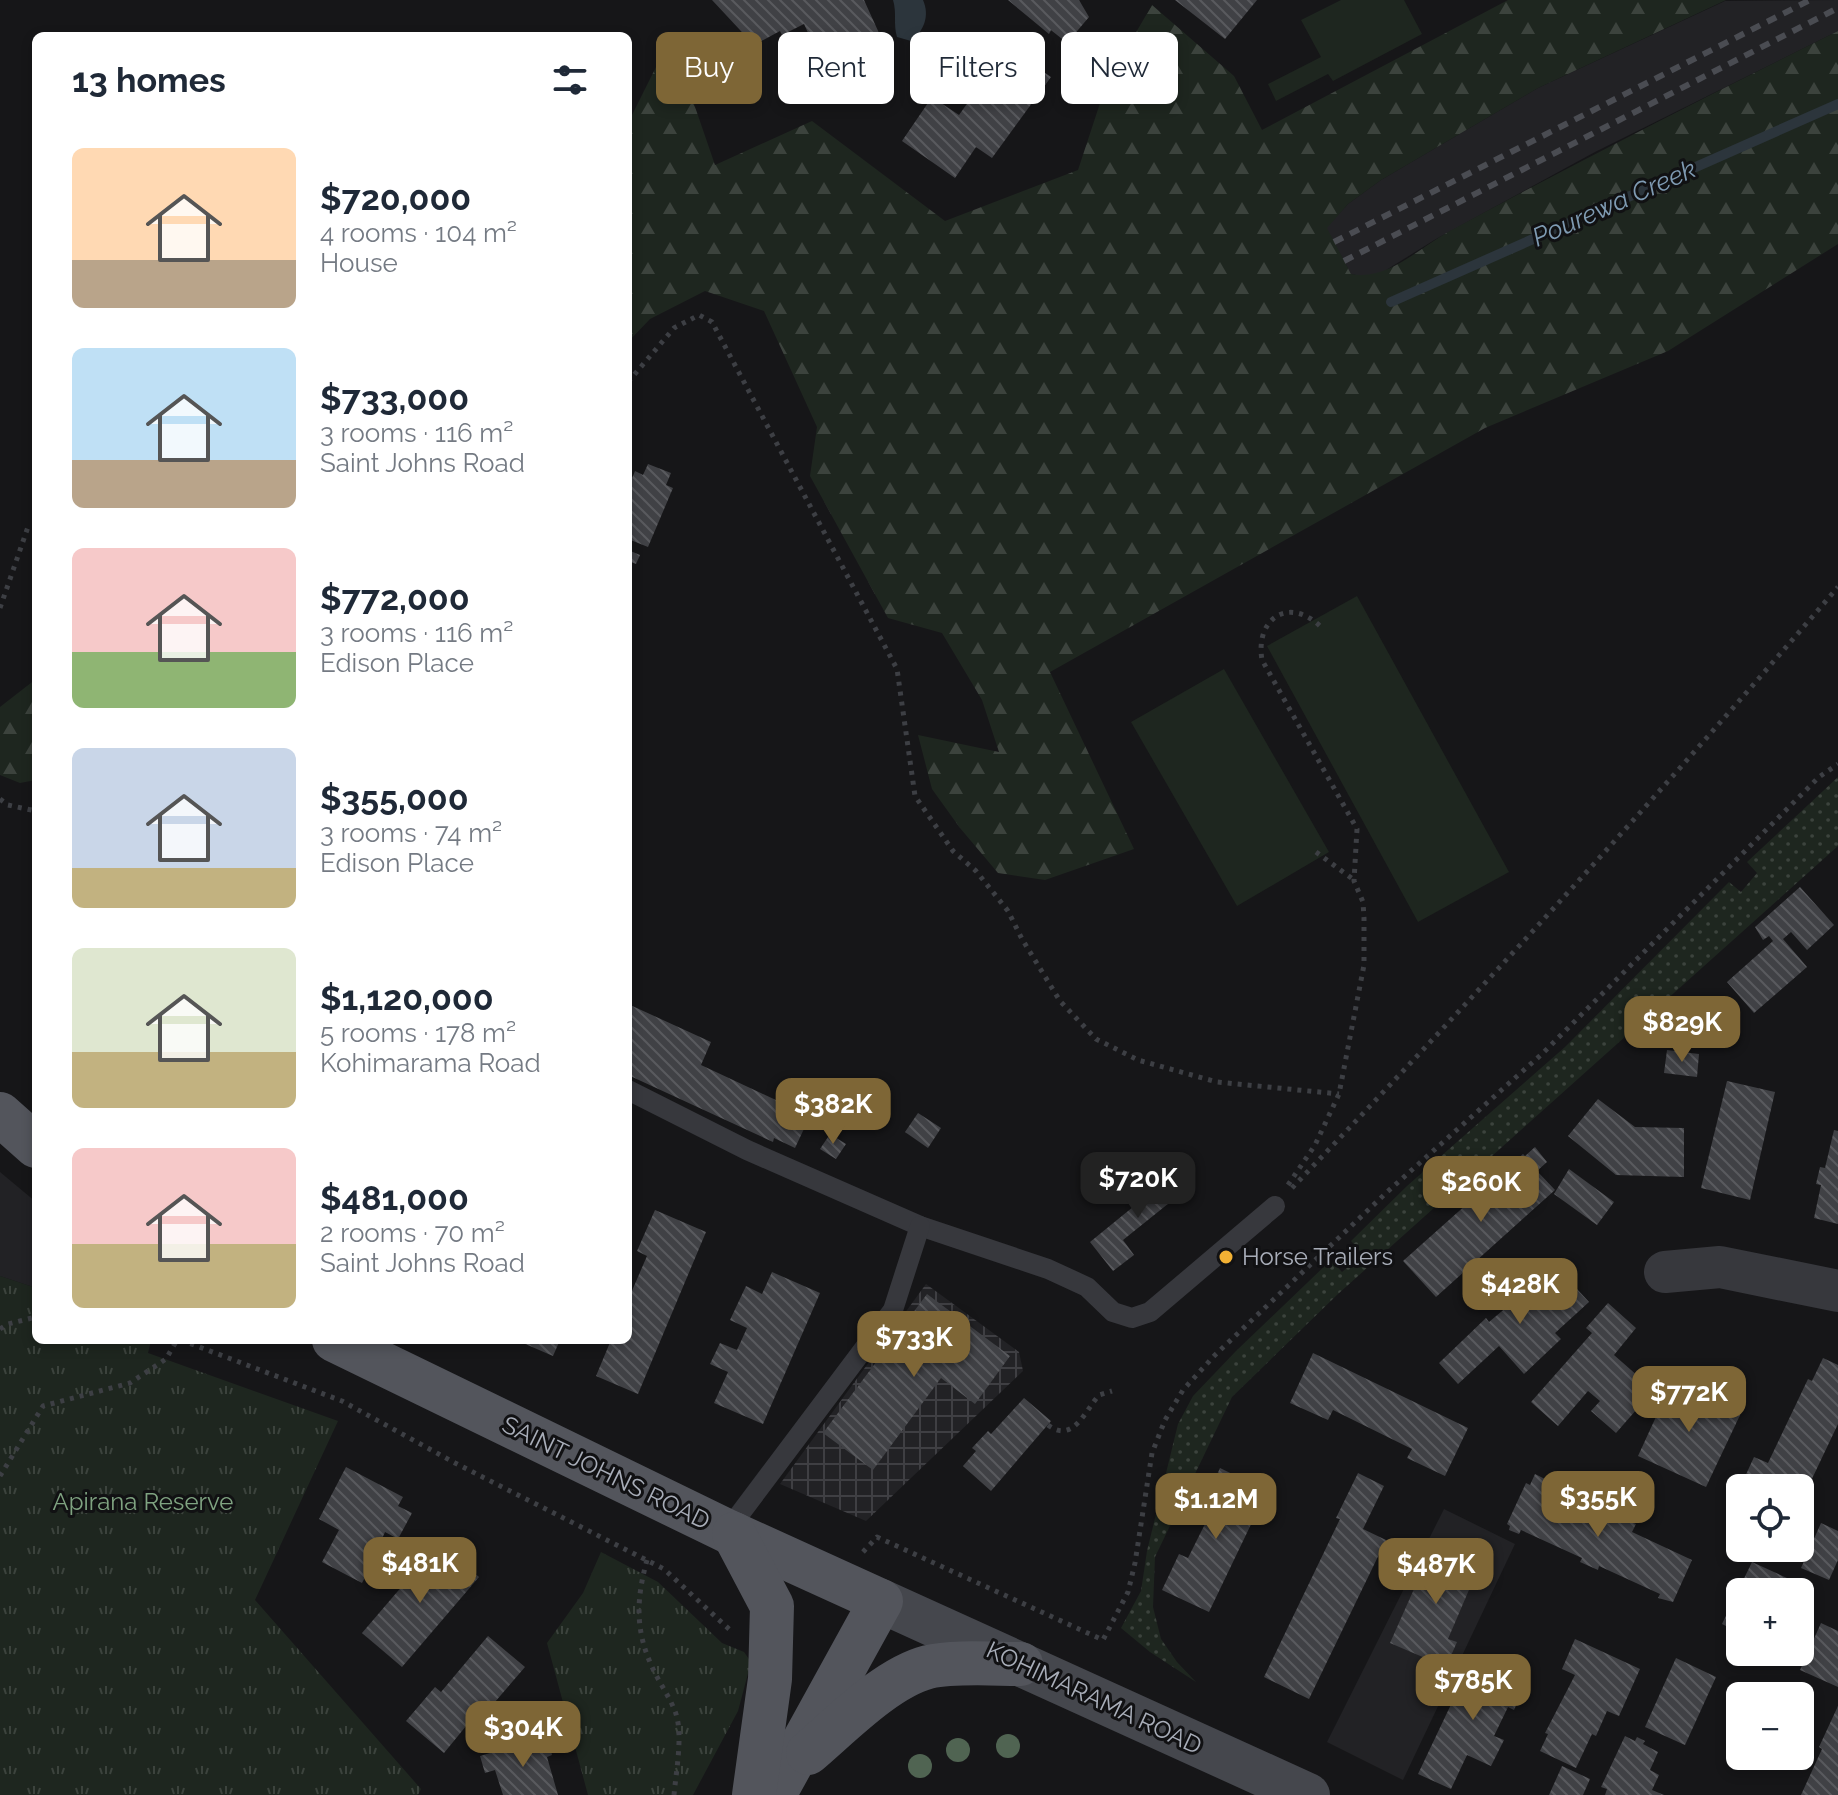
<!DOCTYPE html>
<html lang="en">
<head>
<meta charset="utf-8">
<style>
  body { margin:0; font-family:Raleway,sans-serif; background:#f2f2f3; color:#1f2937; height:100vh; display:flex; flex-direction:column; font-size:30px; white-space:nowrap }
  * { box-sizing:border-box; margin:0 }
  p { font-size:26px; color:#747a83 }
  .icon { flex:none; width:44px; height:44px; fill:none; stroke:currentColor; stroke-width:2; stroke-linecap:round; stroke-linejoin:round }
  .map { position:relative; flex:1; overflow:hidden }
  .panel { position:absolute; left:32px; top:32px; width:600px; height:1312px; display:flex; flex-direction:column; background:#fff; border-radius:12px; box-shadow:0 4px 12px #0003 }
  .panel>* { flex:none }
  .banner { position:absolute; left:656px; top:32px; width:760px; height:72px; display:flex; gap:16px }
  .controls { position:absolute; left:1726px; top:1474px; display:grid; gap:16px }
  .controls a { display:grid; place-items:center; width:88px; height:88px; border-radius:12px; background:#fff; box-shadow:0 4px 12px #0003; font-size:40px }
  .price { position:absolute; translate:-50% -68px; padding:0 18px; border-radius:16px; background:#7e6636; color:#fff; font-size:26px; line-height:52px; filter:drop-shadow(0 2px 4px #0008) }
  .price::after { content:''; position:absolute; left:50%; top:48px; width:24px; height:18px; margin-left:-12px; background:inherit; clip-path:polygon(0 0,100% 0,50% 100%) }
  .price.selected { background:#222; color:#fff }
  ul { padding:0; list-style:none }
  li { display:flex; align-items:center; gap:24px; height:200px; padding:0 40px }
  li span { display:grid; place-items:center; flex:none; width:224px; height:160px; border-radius:12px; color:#555 }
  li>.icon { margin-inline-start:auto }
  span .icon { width:96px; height:96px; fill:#fffc; stroke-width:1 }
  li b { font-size:34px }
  h2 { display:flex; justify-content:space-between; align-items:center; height:96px; padding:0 40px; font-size:34px }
  .pill { padding:0 28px; border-radius:12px; background:#fff; box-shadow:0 4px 12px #0003; font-size:28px; line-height:72px }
  .pill.selected { background:#7e6636; color:#fff }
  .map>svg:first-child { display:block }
  .built { fill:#222225 }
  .industrial { fill:url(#industrial-grid) }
  .grass { fill:url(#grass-dots) }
  .forest { fill:url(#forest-firs) }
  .park { fill:url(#park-tufts) }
  .pitch { fill:#1e261f }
  .water { fill:#2c353c }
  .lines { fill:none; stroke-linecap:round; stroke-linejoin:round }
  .stream { stroke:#2c353c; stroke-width:10 }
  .building { fill:url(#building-back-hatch) }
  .path { stroke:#3d3f44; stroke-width:5; stroke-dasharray:4 6; stroke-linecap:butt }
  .service { stroke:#37383d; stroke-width:20 }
  .minor { stroke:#37383d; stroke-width:42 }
  .secondary { stroke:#45474d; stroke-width:44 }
  .primary { stroke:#53555c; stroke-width:44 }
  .rail { stroke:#4a4c52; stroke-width:6; stroke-dasharray:10 8; stroke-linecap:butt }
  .tree { fill:#506452 }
  .poi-dot { fill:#f2b134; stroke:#111113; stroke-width:3 }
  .labels { text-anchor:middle; stroke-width:6; stroke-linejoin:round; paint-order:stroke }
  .poi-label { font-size:24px; fill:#a8adb8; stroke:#111113; text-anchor:start }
  .street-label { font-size:24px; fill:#a8adb8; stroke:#111113 }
  .park-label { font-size:24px; fill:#7fa381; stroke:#111113 }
  .water-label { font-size:26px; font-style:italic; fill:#7f9bb3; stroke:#111113 }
</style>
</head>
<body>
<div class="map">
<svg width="1838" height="1795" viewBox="0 0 1838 1795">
  <defs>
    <pattern id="industrial-grid" width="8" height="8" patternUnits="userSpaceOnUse" patternTransform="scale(2)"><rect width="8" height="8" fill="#222225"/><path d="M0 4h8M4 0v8" fill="none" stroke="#3f3f43"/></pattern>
    <pattern id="grass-dots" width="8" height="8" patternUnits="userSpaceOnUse" patternTransform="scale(2)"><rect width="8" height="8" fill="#1e261f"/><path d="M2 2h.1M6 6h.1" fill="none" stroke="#3c433d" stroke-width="1.8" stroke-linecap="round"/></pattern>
    <pattern id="forest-firs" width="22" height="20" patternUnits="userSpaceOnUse" patternTransform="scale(2)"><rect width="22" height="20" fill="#1e261f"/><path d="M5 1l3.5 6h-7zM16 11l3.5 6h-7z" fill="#3c433d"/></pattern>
    <pattern id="park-tufts" width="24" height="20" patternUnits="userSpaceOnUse" patternTransform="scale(2)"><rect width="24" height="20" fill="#1e261f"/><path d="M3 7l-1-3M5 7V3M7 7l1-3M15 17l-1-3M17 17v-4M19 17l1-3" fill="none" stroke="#3c433d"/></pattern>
    <pattern id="building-back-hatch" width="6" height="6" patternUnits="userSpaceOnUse" patternTransform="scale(2)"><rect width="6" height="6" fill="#404145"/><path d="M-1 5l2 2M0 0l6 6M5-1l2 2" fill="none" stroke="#595a5e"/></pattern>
  </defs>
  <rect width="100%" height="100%" fill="#161618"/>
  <g class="built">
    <path d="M1838,0v31l-243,121 -159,87 -53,33 -17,5 -15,-3 -25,-46 22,-24 33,-24 157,-92 187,-87z"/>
    <path d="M0,1172l36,30v86l-36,-12z"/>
    <path d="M1444,1509l71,35 -112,236 -76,-38z"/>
  </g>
  <path class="industrial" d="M926,1284l93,68 4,19 -157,150 -86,-37z"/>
  <path class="grass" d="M1838,777v69l-500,448 -106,103 -77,160 -2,50 8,32 16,23 19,20 -46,-30 -29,-24 20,-37 6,-40 31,-127 15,-28 43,-45 95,-91 11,12 21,-18 -12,-13 56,-55 158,-139 164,-165 12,10 16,-19 -10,-11z"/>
  <g class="forest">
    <path d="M1508,0h218l-188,88 -157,92 -33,24 -21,24 24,46c36,7 67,-25 97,-42 129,-70 259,-136 390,-201v213l-170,107 -183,77 -435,244 84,177 -89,31 -47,-7 -38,-45 -28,-39 -14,-54 81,17 -17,-52 -40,-67 -54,-15 -78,-142 7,-49 -53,-116 -59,-20 -55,28 -22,23v-219l43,-86 44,128 97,-44 133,100 133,-51 29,-88 45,-77 82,71 28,54z"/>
    <path d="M36,679v101l-16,3 -20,-8v-68z"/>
  </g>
  <g class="park">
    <path d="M0,1276l36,12v52h115l-3,13 190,68 -83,179 166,189 -3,6h-418z"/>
    <path d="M601,1552l57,30 64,61 22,9 7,10 -13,49 -45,84h-105l-41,-152 36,-50z"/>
  </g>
  <g class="pitch">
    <path d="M1341,0h63l18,34 -89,47 -5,-7 -52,27 -8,-17 53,-27 -20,-37z"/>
    <path d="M1357,596l152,276 -91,50 -151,-276z"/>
    <path d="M1224,669l105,183 -92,54 -106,-184z"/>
  </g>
  <path class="water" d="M893,0h30c7,16 1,31 -12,41l-14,-4c-4,-13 0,-24 -4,-37z"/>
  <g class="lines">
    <path class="stream" d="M1391,302l447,-198"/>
  </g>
  <g class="building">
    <path d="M712,0h152l25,55 -14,7 6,14 -35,16 -8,-17 -9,4 -25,-55 -22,11 -2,-4 -26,14z"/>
    <path d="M1008,0h71l10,17 -22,26 -16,-13 -2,4z"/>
    <path d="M1175,0h82l-32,39z"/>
    <path d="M986,32l65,45 -59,81 -16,-11 -21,31 -53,-37 30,-44 27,18 17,-24 -21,-15z"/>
    <path d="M648,464l23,9 -5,12 7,3 -25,59 -20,-8v-51l7,-17 8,4z"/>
    <path d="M628,550l12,5 -4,9 -8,-3z"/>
    <path d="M1800,887l34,38 -27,25 -16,-18 -8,7 24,28 -53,46 -27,-31 46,-41 -4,-5 -6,4 -8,-13z"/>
    <path d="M628,1004l83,38 -10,23 109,51 -15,32 -21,-10 -1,4 -145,-67z"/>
    <path d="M1667,1050l32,4 -2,23 -33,-4z"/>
    <path d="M1727,1081l48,11 -25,108 -49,-12z"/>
    <path d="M1598,1099l37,28 49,1v49l-68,-2 -48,-39z"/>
    <path d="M918,1113l23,15 -13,20 -23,-16z"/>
    <path d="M1834,1130l4,1v93l-24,-6 7,-33 -5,-1 4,-17 5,1z"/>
    <path d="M830,1134l16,10 -10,15 -16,-10z"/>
    <path d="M1535,1147l12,15 -10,9 18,19 -119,107 -33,-36 120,-107 2,2z"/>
    <path d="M1182,1167l12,16 -71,57 11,15 -21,16 -23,-29z"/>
    <path d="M1569,1169l45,33 -17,23 -43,-31z"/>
    <path d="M655,1210l51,22 -68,162 -42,-18 15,-36h17v-40l19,-44 -10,-5z"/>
    <path d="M1554,1264l35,38 -34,31 6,6 -37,35 -25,-28 -41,38 -19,-21 47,-45 3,4 19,-16 -6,-7 16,-15 6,7z"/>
    <path d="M772,1272l48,21 -57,131 -49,-21 14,-31 -18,-8 10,-21 17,7 10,-22 -17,-8 16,-34 16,8z"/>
    <path d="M927,1294l83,62 -35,48 -34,-26 -68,92 -50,-37z"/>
    <path d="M1608,1303l28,25 -22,27 33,29 -10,11 7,6 -28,32 -25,-22 9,-10 -12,-10 -30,35 -27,-24 61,-69 -6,-5z"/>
    <path d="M516,1340h44l-7,16z"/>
    <path d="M1313,1353l155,75 -23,48 -38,-18 5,-9 -79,-39 -5,10 -38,-17z"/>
    <path d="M1823,1358l15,7v59l-38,80v-16h-42l-15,-7 11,-24 14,6 40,-84 4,2z"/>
    <path d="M1672,1382l69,31 -35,74 -68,-31z"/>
    <path d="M1024,1398l27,23 -60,70 -28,-25 13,-15 -4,-3 16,-17 3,3z"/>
    <path d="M346,1467l57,30 -5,9 14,7 -14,26 -13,-7 -4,9 3,1 -22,41 -40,-21 17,-32 -20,-11z"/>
    <path d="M1220,1468l47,23 -58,121 -47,-22 17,-36 9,4 19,-38 -9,-4z"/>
    <path d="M1358,1473l26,13 -21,43 23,11 -77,159 -45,-22 76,-158 -4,-1z"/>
    <path d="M1535,1474l24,12 -5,10 33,15 4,-8 45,21 -4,8 60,28 -19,42 -15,-4 2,-4 -61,-28 -1,4 -18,-8 2,-4 -61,-28 -2,4 -10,-4 1,-4 -3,-2 19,-41 4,2z"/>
    <path d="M1821,1523l17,8v29l-9,20 -28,-12z"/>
    <path d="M439,1543l40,34 -77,90 -40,-34z"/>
    <path d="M1434,1544l46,20 -32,75 9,3 -11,25 -56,-24z"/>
    <path d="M1752,1562l35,16 -6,14h-41v41l-18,-9z"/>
    <path d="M1821,1623l17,8v56l-38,-17z"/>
    <path d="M488,1636l37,31 -49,57 -5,-4 -27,33 -38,-32 29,-34 6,5z"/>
    <path d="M1575,1639l65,30 -21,47 -12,-5 -11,25 -4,-2 -16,34 -36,-17 8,-17 -3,-1 30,-58 -13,-6z"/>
    <path d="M1474,1656l53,25 -13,29 -6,-3 -14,29 10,4 -13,26 -24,-11 -16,34 -33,-15z"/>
    <path d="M1676,1658l40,19 -31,68 -40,-18z"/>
    <path d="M1838,1706v89h-37l21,-46 -3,-2z"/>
    <path d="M547,1736l5,19 -5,2 11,38h-55l-8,-25 -10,3 -5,-17z"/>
    <path d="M1625,1736l10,5 2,-4 8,4 -2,3 15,8 -8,18 9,5 -7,15 12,5h-59l2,-6 -6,-2z"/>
    <path d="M1562,1766l28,13 -7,16h-34z"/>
  </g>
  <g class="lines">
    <g class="path">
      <path d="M628,382l46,-54 25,-13 13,7 185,347 18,127 38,55 23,20 32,40 14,28 38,62 36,38 42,21 79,22 122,12"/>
      <path d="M0,608l29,-84"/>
      <path d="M0,799l8,6 28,6"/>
      <path d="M1316,852l38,28"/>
      <path d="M1288,1185l27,-40 24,-51 25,-129v-47l-1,-16 -9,-21 3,-52 -95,-169c-7,-41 26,-64 58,-34"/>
      <path d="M1292,1188c187,-195 369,-395 546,-601"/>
      <path d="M0,1329l8,-5 28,-7"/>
      <path d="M181,1340l161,61 113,62 209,106 67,62"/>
      <path d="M1048,1425c25,19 37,-14 51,-30l13,-4"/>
      <path d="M0,1476l43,-70 87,-23 36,-24 11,-19"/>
      <path d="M863,1552l14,-15 226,103 25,-48 7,-29 17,-110 13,-33 18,-30 31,-34 172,-163 157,-140 276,-276 19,-13"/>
      <path d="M647,1560c-11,40 -12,71 6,109 7,15 18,30 23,45 7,22 0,58 -2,81"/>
    </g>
    <g class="service">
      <path d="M628,1090l119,60 173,76 128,43 39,18 26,25 19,6 18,-6 125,-106"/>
      <path d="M727,1531l166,-221 27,-84"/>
    </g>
    <path class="minor" d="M1665,1272l55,-5 118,24"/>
    <path class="secondary" d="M881,1601l427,194"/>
    <g class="primary">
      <path d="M0,1114l36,32"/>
      <path d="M334,1340l393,191 154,70 -107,194"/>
      <path d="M734,1534l38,72 -2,73 -16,116"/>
      <path d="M808,1753c33,-28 78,-75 120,-86 24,-6 67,-3 93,-3"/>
    </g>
    <g class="rail">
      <path d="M1334,242l476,-242"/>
      <path d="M1344,261l494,-253"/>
    </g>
  </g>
  <g class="tree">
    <circle cx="1008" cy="1746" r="12"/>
    <circle cx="958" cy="1750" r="12"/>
    <circle cx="920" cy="1766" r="12"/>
  </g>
  <circle class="poi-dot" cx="1226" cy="1257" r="8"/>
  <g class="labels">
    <g class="poi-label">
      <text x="1242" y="1265">Horse Trailers</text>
    </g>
    <g class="street-label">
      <text transform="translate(606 1473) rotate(26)" y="8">SAINT JOHNS ROAD</text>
      <text transform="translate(1094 1698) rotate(25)" y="8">KOHIMARAMA ROAD</text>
    </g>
    <g class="park-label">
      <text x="143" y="1510">Apirana Reserve</text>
    </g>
    <g class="water-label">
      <text transform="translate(1614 203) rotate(-24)" y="9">Pourewa Creek</text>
    </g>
  </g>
</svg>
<div class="controls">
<a><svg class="icon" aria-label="locate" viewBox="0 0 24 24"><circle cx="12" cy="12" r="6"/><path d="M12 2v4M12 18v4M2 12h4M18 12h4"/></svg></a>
<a>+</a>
<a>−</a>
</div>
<b class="price" style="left:1682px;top:1064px">$829K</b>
<b class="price" style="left:833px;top:1146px">$382K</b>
<b class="price selected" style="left:1138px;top:1220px">$720K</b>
<b class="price" style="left:1481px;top:1224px">$260K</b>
<b class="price" style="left:1520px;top:1326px">$428K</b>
<b class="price" style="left:914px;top:1379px">$733K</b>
<b class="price" style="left:1689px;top:1434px">$772K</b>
<b class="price" style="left:1598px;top:1539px">$355K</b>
<b class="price" style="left:1216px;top:1541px">$1.12M</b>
<b class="price" style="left:420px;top:1605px">$481K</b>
<b class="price" style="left:1436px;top:1606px">$487K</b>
<b class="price" style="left:1473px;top:1722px">$785K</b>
<b class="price" style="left:523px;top:1769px">$304K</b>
<div class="banner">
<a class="pill selected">Buy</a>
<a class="pill">Rent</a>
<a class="pill">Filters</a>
<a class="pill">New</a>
</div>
<section class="panel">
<h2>13 homes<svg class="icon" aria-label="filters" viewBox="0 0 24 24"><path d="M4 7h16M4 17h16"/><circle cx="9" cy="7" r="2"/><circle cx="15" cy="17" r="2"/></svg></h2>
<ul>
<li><span style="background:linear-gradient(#ffd9b3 70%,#b9a48a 0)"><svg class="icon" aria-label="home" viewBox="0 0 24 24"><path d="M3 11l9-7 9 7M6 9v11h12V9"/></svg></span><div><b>$720,000</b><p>4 rooms · 104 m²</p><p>House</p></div></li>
<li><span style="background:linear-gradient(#bfe0f5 70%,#b9a48a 0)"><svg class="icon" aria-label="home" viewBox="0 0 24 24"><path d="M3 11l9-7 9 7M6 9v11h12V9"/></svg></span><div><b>$733,000</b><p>3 rooms · 116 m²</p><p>Saint Johns Road</p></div></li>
<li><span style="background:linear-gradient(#f6c9c9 65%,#8fb573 0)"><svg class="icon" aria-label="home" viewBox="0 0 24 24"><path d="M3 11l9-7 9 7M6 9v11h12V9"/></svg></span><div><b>$772,000</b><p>3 rooms · 116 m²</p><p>Edison Place</p></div></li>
<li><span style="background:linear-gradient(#c9d6e8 75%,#c2b280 0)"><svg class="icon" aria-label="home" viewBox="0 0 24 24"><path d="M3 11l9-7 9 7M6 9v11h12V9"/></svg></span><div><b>$355,000</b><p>3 rooms · 74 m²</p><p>Edison Place</p></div></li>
<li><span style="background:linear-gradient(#dfe7d0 65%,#c2b280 0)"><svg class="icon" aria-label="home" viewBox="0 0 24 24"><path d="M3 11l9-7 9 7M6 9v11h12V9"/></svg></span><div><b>$1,120,000</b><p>5 rooms · 178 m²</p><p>Kohimarama Road</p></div></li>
<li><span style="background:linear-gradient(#f6c9c9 60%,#c2b280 0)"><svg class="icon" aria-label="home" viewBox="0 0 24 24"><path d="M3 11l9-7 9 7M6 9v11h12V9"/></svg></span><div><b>$481,000</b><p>2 rooms · 70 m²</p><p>Saint Johns Road</p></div></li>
</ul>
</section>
</div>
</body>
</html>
